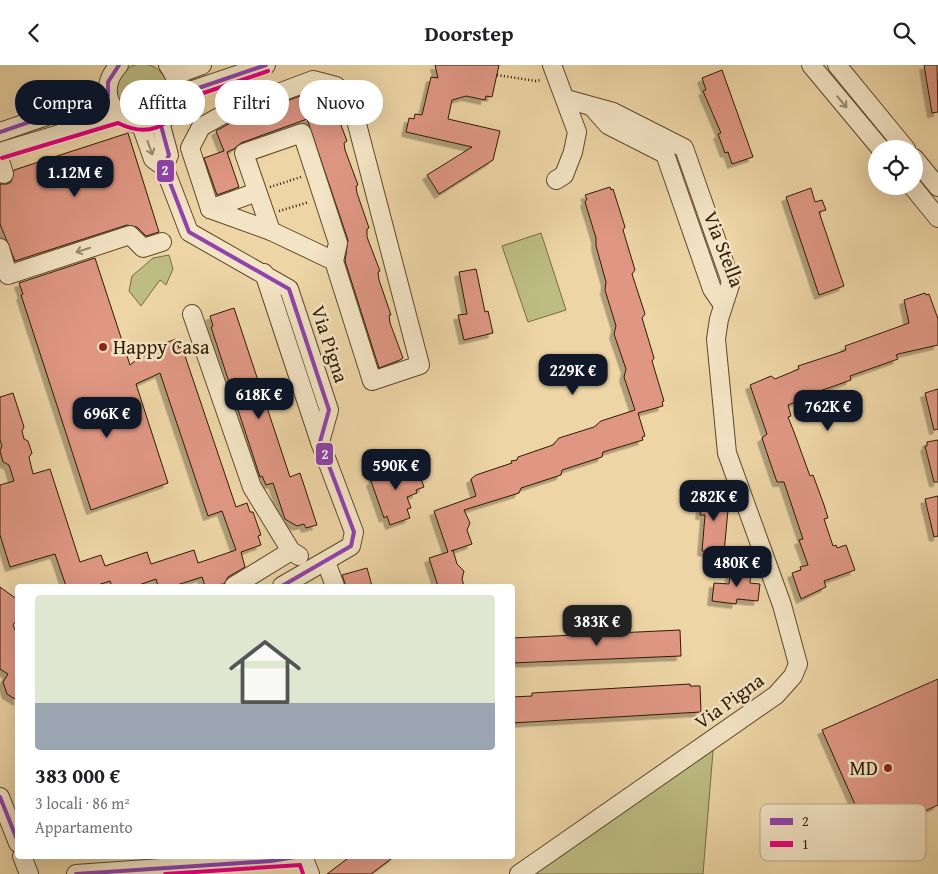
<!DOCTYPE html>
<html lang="it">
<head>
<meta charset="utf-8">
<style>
  body { margin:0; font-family:"Gentium Book Plus",serif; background:#f2f2f2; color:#202124; height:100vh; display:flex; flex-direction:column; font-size:19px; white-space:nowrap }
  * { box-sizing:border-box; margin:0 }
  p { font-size:16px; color:#757577 }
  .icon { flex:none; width:28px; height:28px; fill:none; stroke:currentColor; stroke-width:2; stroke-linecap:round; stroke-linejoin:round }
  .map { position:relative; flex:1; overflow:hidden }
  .drawer { position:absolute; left:15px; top:519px; width:500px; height:275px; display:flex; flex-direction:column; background:#fff; border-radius:5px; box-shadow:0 5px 20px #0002 }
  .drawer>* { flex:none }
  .banner { position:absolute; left:15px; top:15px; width:500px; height:45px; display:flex; gap:10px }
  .fabs { position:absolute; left:868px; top:75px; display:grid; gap:10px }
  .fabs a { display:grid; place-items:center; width:55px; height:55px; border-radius:50%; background:#fff; box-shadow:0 5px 20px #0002; font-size:25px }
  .price { position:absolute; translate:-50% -42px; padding:0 11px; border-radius:10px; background:#111827; color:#fff; font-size:16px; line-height:32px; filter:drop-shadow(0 1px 2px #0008) }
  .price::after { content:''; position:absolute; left:50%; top:30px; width:15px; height:11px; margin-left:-8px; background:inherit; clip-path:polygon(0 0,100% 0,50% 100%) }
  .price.on { background:#222; color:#fff }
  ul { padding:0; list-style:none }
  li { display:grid; align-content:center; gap:10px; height:265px; padding:0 20px }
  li+li { border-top:1px solid #e0e0e0 }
  li span { display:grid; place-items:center; height:155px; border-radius:5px; color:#555 }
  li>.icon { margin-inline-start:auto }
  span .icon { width:90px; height:90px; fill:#fffc; stroke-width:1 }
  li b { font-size:21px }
  .chip { padding:0 18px; border-radius:22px; background:#fff; box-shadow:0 5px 20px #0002; font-size:18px; line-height:45px }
  .chip.on { background:#111827; color:#fff }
  header { display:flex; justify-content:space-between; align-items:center; height:65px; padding:0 20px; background:#fff; font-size:22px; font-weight:600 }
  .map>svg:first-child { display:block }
  .green { fill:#bdbc83; stroke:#766b42 }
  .building { fill:#df9784; stroke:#2f1a02; filter:url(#shadow) }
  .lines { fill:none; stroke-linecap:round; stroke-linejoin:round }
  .minor-casing { stroke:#5e492b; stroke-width:20 }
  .path { stroke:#2f1a02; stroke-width:2.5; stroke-dasharray:1 2.5; stroke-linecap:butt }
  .minor { stroke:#f3e4c5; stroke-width:18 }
  .bus-1-casing { stroke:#f3e4c5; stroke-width:8 }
  .bus-2-casing { stroke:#f3e4c5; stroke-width:8 }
  .bus-1 { stroke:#8e44ad; stroke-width:4 }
  .bus-2 { stroke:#e5007d; stroke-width:4 }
  .oneway { stroke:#9b896d }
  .poi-dot { fill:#8f2418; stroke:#f3e4c5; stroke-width:2 }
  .labels { text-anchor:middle; stroke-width:5; stroke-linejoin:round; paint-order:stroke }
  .street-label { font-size:20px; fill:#2f1a02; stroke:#f3e4c5 }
  .poi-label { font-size:20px; fill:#2f1a02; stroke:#f3e4c5; text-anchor:start }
  .key { fill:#f3e4c5; stroke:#b8a78a; stroke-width:1 }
  .key-label { font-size:14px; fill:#2f1a02 }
  .line-badge { stroke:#f3e4c5; stroke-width:2 }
  .badge-label { font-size:14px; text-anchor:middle; font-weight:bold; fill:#fff }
</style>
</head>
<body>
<header><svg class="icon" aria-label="back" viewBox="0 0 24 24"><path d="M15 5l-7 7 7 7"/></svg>Doorstep<svg class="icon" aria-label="search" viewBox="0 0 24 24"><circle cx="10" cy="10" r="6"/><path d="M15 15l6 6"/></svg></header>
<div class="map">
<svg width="938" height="809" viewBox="0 0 938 809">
  <defs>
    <filter id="shadow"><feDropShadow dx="-4.5" dy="4.5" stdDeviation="0" flood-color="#0004"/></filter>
  </defs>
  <rect width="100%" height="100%" fill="#edd5a6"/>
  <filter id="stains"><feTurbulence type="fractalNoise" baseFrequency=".004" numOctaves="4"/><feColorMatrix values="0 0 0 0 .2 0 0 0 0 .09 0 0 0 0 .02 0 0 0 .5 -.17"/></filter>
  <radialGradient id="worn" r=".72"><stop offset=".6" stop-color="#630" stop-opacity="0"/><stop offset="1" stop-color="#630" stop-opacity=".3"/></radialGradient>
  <g class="green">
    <circle cx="142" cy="25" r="26"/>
    <path d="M541,168l25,77 -38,12 -26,-76z"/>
    <path d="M169,190l4,14 -7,16 -6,-5 -19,26 -12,-15 3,-15 21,-18z"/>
    <path d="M714,674l-11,135h-170z"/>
  </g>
  <g class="building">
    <path d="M435,0h64l-7,32 -6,-1 -1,4 -19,-4 -14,4 -4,19 52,12 -7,29 -54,34 -12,-19 45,-28 -66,-15 3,-14 5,1 1,-5 7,1 9,-38 7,1z"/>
    <path d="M924,0h13l1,47 -6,1z"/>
    <path d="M722,5l31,87 -21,7 -4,-12 -3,1 -7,-19 3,-1 -18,-42 3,-1 -4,-12z"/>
    <path d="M300,31l7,20 24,-9 3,6 2,-1 11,29 -3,2 1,7 13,35 -2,1 1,7 12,35 -2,1v8l13,34 -2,1 1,8 12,35h-2l1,8 13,35 -3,2 -21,8 -34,-107 3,-21 -41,-121 -66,24 -7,6 -7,3 12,35 -22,8 -13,-37 20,-7 -8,-20 16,-9z"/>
    <path d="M128,68l31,99 -13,4 -9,-9 -10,-2 -112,36 -15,-37v-40h7l4,-2 3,-12z"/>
    <path d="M610,122l1,3 2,-1 12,38 -2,3 12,40 -3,4 13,40 -3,4 12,40 -2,3 12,40 -2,1 1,4 -25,7 7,23 -3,1 1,3 -40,12 -1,5 -40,13 -1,5 -40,13 -2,5 -55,17 6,13 -3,7 5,14 -21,7 2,-1 4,14 7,7 -2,8 2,7h-26l-9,-28 19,-6 -14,-41 42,-15 -5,-17 5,-4 36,-12 -1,-2 6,-1 1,-3 35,-12 6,-7 35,-11 7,-6 34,-11 -11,-33 2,-8 -12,-35 2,-8 -11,-36 1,-8 -10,-36v-8l-11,-36 2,-3 -2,-4z"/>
    <path d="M811,123l4,14 7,-2 4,10 -7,2 25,74 -25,9 -33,-98z"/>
    <path d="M95,193l35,107 21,-17 25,-9 3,9 3,-1 54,160 11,-4 3,9h3l8,23 -3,1 3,9 -20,7 4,15 -17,10 -4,7 -19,2 -3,-9 -28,9h-16l-2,-7 -20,7h-24l-2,-5 -15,5h-29l-11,-32 -45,13 -10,-32v-50l14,-4 -5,-16 -6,-3 -3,-11 2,-5 -2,-6v-43l13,-4 11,34 -2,4 2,8 4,2 4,12 -3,4 4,17 17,-5 30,93 21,-7 4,11 42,-14 4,12 43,-14 4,13 38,-13 -14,-39 -14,5 -48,-143 -24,11 32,99 -77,27 -70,-215 2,-1 -4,-11z"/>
    <path d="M476,204l9,43 3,-1 5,22 -29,7 -6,-25 9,-1 -8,-42z"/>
    <path d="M925,228l1,2 3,-1 9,25v26l-40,9 -2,1 2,4 -48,17 1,4 -54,19 1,2 -10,4 3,11 -3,1 6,15 16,44 3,-1 11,30 4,13 -4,1 9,27 3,-1 1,3 9,-3 9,25 -31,11 2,6 -25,12 -9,-26 9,-3 -1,-3 8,-2 -9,-25 4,-1 -19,-57h-7l-8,-23 -7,-21 5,-4 -17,-49 21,-9 4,3 24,-10 -1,-3 46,-15 2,-1 -1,-4 64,-23 -5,-23z"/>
    <path d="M234,243l56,169 10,-4 17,52 -11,3 -2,-4 -7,2 -12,-7 -12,-36 -7,2 -4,-9 -2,1 -49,-150 2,-1 -3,-10z"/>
    <path d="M938,324v40l-4,1 -9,-37z"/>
    <path d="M938,375v42h-4l-9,-36h2v-4z"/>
    <path d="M386,401l2,7 20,-6 1,3 8,-3 7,20 -8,3 1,3 -10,4 4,11 -4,1 3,9 -20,7 -3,-9 -3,2 -13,-37 3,-1 -3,-9z"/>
    <path d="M703,425l15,2 -1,6 12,1 -5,54 -22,-2 3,-36h-5z"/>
    <path d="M938,431v40l-4,1 -9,-38z"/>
    <path d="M367,503l5,18h-26l-4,-11z"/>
    <path d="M731,503l20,2 -1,13 10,1 -2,17 -21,-2 -1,5 -24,-3 2,-18 15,1z"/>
    <path d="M0,522l18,13v18l-5,7 5,12v64l-11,-7 -4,-12 5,-8 -8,-5z"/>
    <path d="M680,565l1,26 -169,7v-25z"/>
    <path d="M938,614v126l-69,31 -47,-106z"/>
    <path d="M690,619v2h10l1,26 -189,11v-26l20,-1v-3z"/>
    <path d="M351,791h44l-24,18h-44z"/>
  </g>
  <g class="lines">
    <g class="minor-casing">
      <g id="minor">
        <path d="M119,0c-40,43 38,87 56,39 6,-15 2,-26 -7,-39"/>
        <path d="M552,0l25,67 -4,20 -9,23 -8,5"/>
        <path d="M811,0l70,84"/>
        <path d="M837,0l69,84"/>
        <path d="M175,10l27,-10"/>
        <path d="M178,30l88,-30"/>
        <path d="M593,43l15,17 57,29 47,135 11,16"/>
        <path d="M160,57l9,33 -5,12"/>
        <path d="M141,60l12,34 11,8 25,65 100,57 40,121 -9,32"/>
        <path d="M0,67l108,-37"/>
        <path d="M0,87l119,-36"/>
        <path d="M914,93l24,29"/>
        <path d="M0,96l4,13"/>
        <path d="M912,121l26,32"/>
        <path d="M210,144l-20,-61 11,-21 27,-15 85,-32 23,6 16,19 68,260 -48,16 -38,-120 4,-18 -36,-110 -58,20 27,78 63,30"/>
        <path d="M210,144l61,22"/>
        <path d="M210,144l47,-17"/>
        <path d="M0,183l8,27 122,-40 13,13 19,-6"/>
        <path d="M264,208l56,169 34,90 -3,14 -69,40"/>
        <path d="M192,249l60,173 39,64 8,5"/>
        <path d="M326,497l9,24"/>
        <path d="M234,521l57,-35"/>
        <path d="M0,732l18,46"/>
        <path d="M22,791l7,18"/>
        <path d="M303,791l7,18"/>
        <path d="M76,809l228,-16"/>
        <path d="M519,809l257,-179 17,-19 5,-12 -16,-59 -55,-152 -11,-114 3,-20 12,-37 -47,-134 -71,-36 -47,-13"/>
      </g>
    </g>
    <g class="path">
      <path d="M497,10l39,6 6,-1"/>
      <path d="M270,122l31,-10"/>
      <path d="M279,146l30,-9"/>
    </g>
    <use href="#minor" class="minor"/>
    <g class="bus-1-casing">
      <g id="bus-1">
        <path d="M266,0l-88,30 -4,12 -14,15 9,33 -5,12 25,65 100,57 40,121 -9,32 34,90 -3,14 -69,40"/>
        <path d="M0,67l108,-37v-13l11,-17"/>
        <path d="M0,732l18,45"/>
        <path d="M76,809l195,-13 30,-5"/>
      </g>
    </g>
    <g class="bus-2-casing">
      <g id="bus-2">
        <path d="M2,93l116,-35c28,14 52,6 65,-23l85,-29"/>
        <path d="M165,809l135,-9 3,9"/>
      </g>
    </g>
    <use href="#bus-1" class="bus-1"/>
    <use href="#bus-2" class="bus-2"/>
  </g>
  <defs><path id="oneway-shaft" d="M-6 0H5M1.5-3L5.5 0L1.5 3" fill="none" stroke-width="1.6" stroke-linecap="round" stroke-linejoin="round" transform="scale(1.25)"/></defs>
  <g class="oneway">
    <use href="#oneway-shaft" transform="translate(842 37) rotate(50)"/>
    <use href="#oneway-shaft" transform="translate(150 83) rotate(70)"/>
    <use href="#oneway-shaft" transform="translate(83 185) rotate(162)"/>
  </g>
  <g class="poi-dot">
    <circle cx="103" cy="282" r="5"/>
    <circle cx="888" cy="703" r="5"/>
  </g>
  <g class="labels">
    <g class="street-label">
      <text transform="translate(724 184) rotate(69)" y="7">Via Stella</text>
      <text transform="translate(330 279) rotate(72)" y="7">Via Pigna</text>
      <text transform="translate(729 636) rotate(-36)" y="7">Via Pigna</text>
    </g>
    <g class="poi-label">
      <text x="113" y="289">Happy Casa</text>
      <text x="878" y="710" text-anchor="end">MD</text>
    </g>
  </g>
  <rect x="760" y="739" width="166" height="57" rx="8" class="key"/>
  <rect x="770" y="753" width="23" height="7" fill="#8e44ad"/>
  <rect x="770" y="776" width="23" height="6" fill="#e5007d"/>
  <g class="key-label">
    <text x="802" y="761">2</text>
    <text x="802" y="784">1</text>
  </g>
  <g class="line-badge">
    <rect x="156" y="94" width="19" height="24" rx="5" fill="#8e44ad"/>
    <rect x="315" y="377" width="19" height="24" rx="5" fill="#8e44ad"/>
  </g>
  <g class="badge-label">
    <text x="165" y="110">2</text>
    <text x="325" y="394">2</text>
  </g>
  <rect width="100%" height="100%" filter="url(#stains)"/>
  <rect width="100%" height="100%" fill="url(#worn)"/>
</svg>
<div class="fabs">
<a><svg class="icon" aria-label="locate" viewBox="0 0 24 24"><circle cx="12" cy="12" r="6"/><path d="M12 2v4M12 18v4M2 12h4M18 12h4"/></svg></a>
</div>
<b class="price" style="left:75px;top:133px">1.12M €</b>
<b class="price" style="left:573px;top:331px">229K €</b>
<b class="price" style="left:259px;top:355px">618K €</b>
<b class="price" style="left:828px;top:367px">762K €</b>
<b class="price" style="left:107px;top:374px">696K €</b>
<b class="price" style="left:396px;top:426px">590K €</b>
<b class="price" style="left:714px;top:457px">282K €</b>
<b class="price" style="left:737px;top:523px">480K €</b>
<b class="price on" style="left:597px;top:582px">383K €</b>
<div class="banner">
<a class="chip on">Compra</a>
<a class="chip">Affitta</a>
<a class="chip">Filtri</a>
<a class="chip">Nuovo</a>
</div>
<section class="drawer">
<ul>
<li><span style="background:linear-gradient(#dfe7d0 70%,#9aa5b1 0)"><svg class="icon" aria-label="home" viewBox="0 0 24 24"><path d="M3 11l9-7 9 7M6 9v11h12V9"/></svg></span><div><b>383 000 €</b><p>3 locali · 86 m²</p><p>Appartamento</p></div></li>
</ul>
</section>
</div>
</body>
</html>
